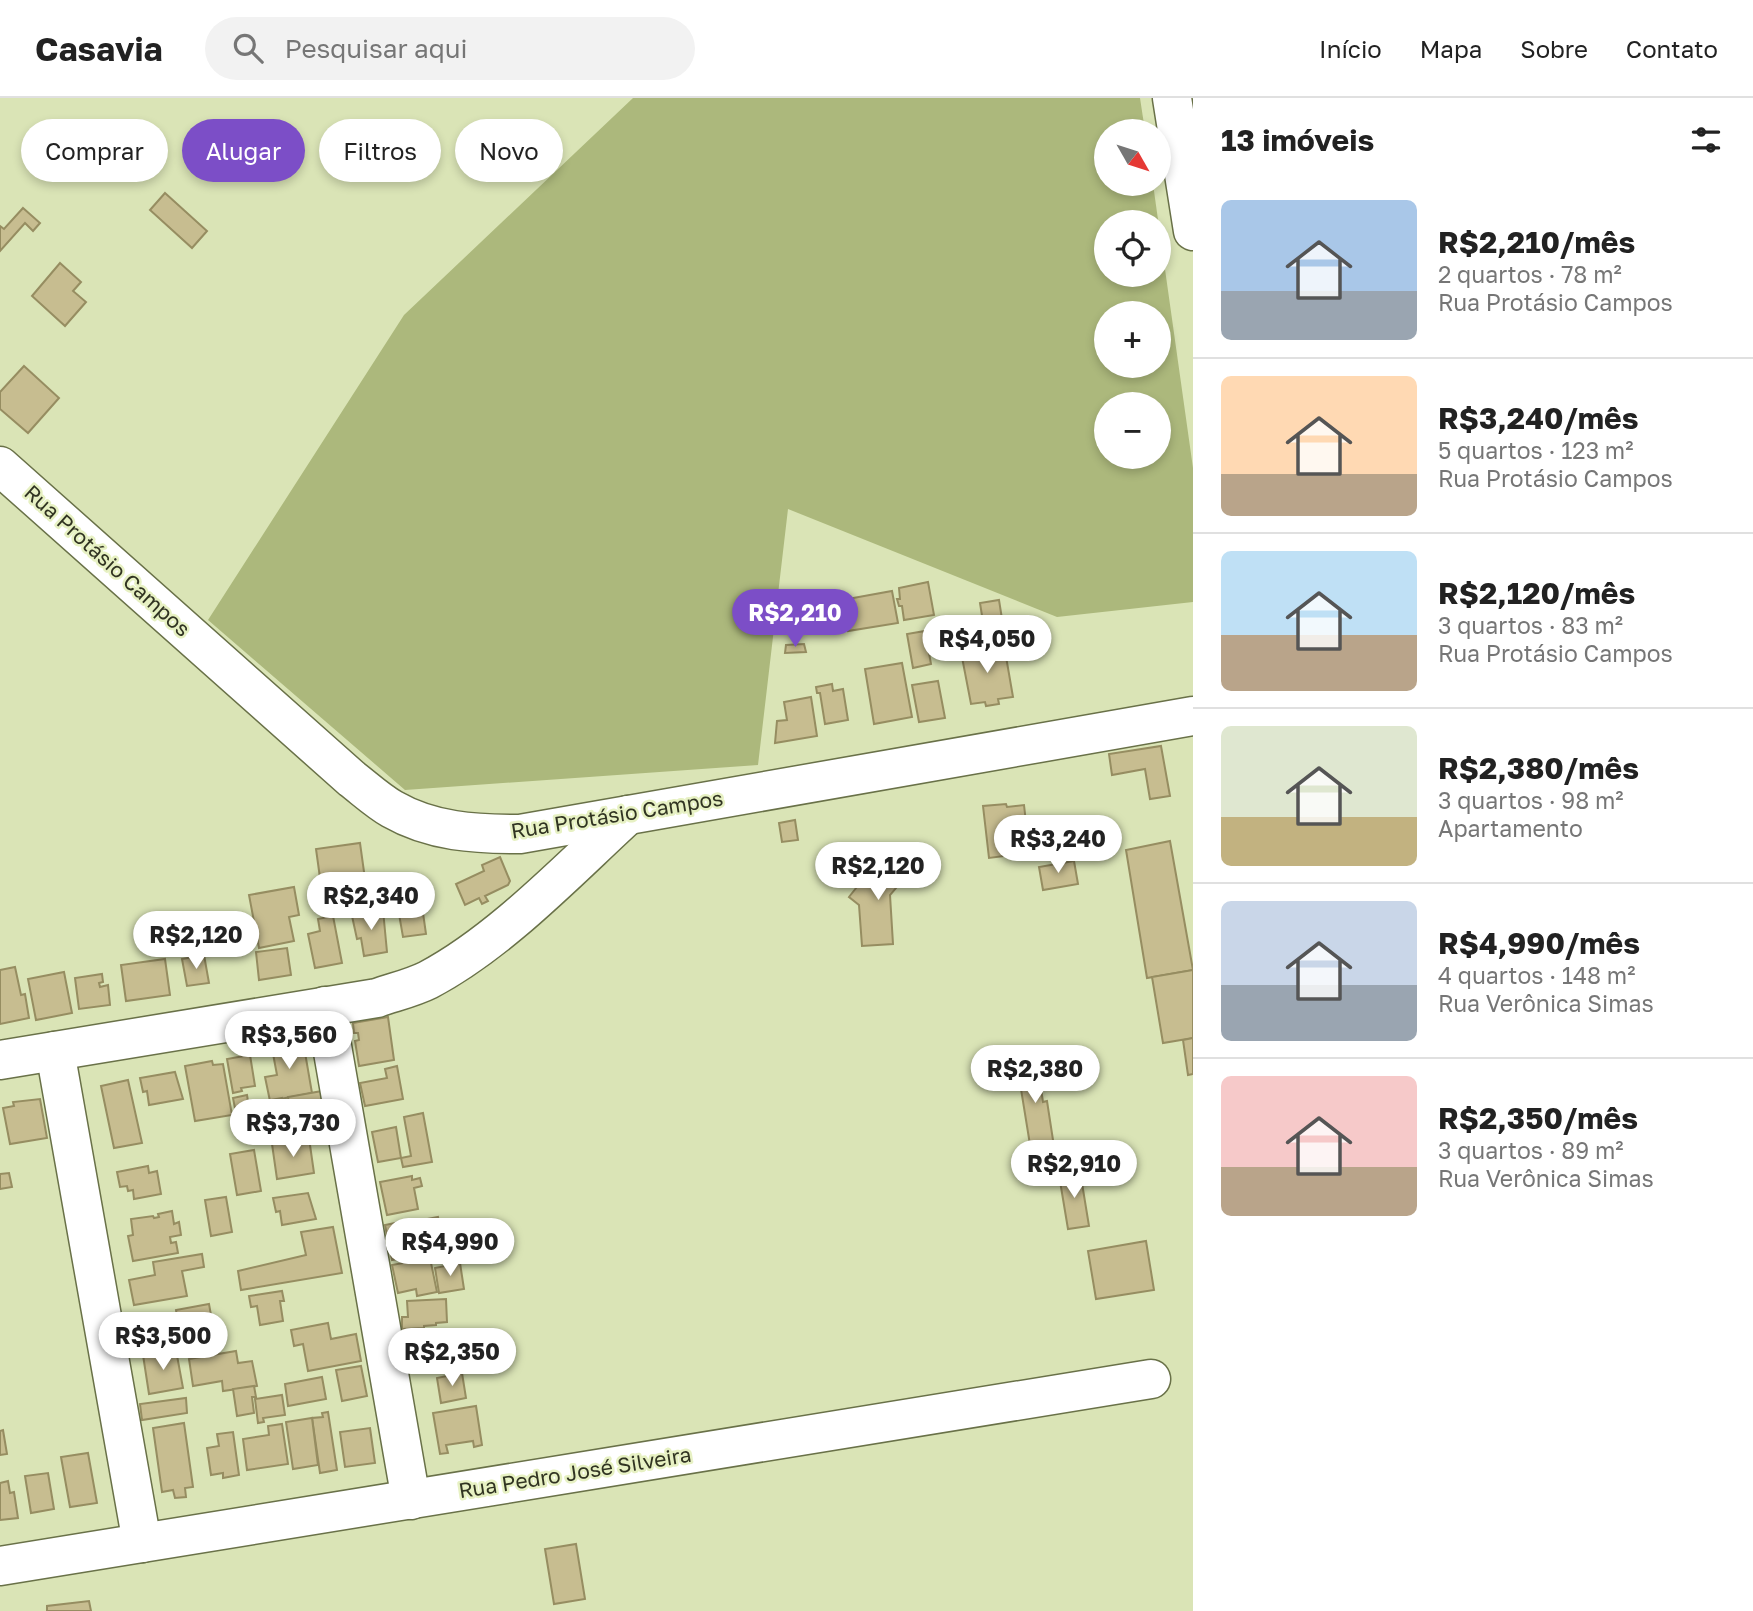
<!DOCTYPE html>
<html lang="pt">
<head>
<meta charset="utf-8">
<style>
  body { margin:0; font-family:"Golos Text",sans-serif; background:#f2f2f2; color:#222; height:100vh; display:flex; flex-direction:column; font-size:26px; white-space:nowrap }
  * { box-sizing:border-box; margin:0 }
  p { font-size:23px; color:#767676 }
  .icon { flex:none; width:38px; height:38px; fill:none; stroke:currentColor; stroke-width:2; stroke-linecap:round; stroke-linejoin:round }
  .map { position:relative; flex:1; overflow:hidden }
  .drawer { display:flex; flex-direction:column; background:#fff; width:560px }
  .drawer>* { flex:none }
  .hud { position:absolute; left:21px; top:21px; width:665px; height:63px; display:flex; gap:14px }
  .needle { width:46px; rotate:129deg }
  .controls { position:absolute; left:1094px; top:21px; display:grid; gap:14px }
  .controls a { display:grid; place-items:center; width:77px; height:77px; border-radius:50%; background:#fff; box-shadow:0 4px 10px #0003; font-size:35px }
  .price { position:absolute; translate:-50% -60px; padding:0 16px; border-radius:24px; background:#fff; color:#222; font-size:23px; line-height:46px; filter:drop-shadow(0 2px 4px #0008) }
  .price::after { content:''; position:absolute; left:50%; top:42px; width:21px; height:16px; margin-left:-10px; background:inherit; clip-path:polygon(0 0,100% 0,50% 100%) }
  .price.selected { background:#7c4ec7; color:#fff }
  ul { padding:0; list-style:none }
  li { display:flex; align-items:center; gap:21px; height:175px; padding:0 28px }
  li+li { border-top:2px solid #e0e0e0 }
  li span { display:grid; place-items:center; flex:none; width:196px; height:140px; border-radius:10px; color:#555 }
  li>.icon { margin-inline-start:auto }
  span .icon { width:84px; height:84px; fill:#fffc; stroke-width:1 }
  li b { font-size:30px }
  h2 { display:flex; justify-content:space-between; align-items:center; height:84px; padding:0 28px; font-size:30px }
  .tag { padding:0 24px; border-radius:32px; background:#fff; box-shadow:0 4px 10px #0003; font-size:24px; line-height:63px }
  .tag.selected { background:#7c4ec7; color:#fff }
  header { display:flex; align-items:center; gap:42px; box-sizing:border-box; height:98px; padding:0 35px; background:#fff; border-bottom:2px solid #e0e0e0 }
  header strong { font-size:33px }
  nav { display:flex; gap:38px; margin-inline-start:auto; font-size:24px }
  .search { width:490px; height:63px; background:#f2f2f2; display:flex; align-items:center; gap:18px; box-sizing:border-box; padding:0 24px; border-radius:38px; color:#767676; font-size:26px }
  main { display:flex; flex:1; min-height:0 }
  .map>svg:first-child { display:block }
  .green { fill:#acb87c; fill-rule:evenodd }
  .building { fill:#c7bd90; stroke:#968d61; stroke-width:2 }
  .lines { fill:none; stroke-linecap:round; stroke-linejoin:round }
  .minor-casing { stroke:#697148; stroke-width:41 }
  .minor { stroke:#fff; stroke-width:38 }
  .labels { text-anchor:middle; stroke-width:5; stroke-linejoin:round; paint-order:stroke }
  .street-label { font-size:21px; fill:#313422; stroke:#e7f1c3 }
</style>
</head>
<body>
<header>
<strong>Casavia</strong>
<div class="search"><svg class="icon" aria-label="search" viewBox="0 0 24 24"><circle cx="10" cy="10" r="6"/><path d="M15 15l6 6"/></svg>Pesquisar aqui</div>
<nav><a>Início</a><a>Mapa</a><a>Sobre</a><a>Contato</a></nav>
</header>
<main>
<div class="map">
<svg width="1193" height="1513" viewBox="0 0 1193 1513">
  <rect width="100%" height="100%" fill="#dae4b6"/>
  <path class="green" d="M633,0h507l5,33h-39v53h47l40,284v134l-136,15 -269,-108 -30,256 -353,25 -197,-170 196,-305zM1106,124h52v53h-52zM1106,215h52v53h-52zM1106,306h52v53h-52z"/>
  <g class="building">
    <path d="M165,95l42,38 -15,17 -42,-38z"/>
    <path d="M23,110l17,15 -7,8 -8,-8 -25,28v-25l4,3z"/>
    <path d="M60,165l21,19 -8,9 13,11 -21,24 -33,-30z"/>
    <path d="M24,268l35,32 -31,35 -28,-24v-17z"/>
    <path d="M928,484l6,33 -30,5 -2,-14h-3l-2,-7h3l-1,-11z"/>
    <path d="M892,493l6,32 -50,8 -6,-31z"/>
    <path d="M999,502l6,38 -19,3 -6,-38z"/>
    <path d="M925,533l6,33 -18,4 -6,-34z"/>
    <path d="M804,546l2,8 -21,1 1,-8z"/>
    <path d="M1004,547l9,52 -15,2 1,5 -13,2 -1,-4 -14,2 -10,-52z"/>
    <path d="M902,565l10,54 -38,7 -9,-55z"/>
    <path d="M938,583l7,37 -26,4 -7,-37z"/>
    <path d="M832,586l1,7 10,-2 5,31 -23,4 -5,-31h-3l-1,-6z"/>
    <path d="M811,599l6,39 -42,7 2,-22 10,-1 -3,-18z"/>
    <path d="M1161,648l9,50 -20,3 -5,-30 -33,6 -3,-21z"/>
    <path d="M1006,706l1,3 17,-2 4,35 -10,1 2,13 -31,4 -6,-52z"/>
    <path d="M795,722l3,20 -16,2 -3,-19z"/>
    <path d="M1170,743l23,129 -46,8 -21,-128z"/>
    <path d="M360,745l5,36 -44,6 -5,-36z"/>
    <path d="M883,756l25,20 -18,21 3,49 -31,2 -3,-41 -10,-8z"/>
    <path d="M500,759l10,24 -2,4 -23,11 3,5 -6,3 -3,-6 -14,7 -9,-21 28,-13 -2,-6z"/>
    <path d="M1074,763l4,23 -35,6 -4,-23z"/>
    <path d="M294,789l5,28 -10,2 5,24 -35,7 -10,-53z"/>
    <path d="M420,794l6,42 -23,3 -7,-40z"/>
    <path d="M383,812l4,42 -23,4 -3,-18 -4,1 -5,-23z"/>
    <path d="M187,817l4,29 -24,3 -4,-29z"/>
    <path d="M333,818l9,47 -27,5 -7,-34 12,-3 -2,-12z"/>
    <path d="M287,850l4,27 -32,5 -3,-28z"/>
    <path d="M204,857l5,28 -22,3 -5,-27z"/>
    <path d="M165,861l5,36 -44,6 -5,-36z"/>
    <path d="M15,869l6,28 4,-1 4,24 -29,6v-54z"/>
    <path d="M1193,872v68l-30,5 -11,-66z"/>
    <path d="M64,874l8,41 -36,7 -8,-41z"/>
    <path d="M102,876l1,8 -4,1 1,4 8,-2 2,20 -31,4 -4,-31z"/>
    <path d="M388,919l6,43 -35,6 -4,-25 4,-1 -1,-7h-4l-1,-10z"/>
    <path d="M1193,940v36l-5,1 -5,-35z"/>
    <path d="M289,942l1,3 13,-2 9,52 -42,8 -5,-24 12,-2 -6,-32z"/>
    <path d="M1035,951l8,53 4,-1 8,52 -23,4 -17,-105z"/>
    <path d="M250,957l5,31 -14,2 1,3 -9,2 -6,-34z"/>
    <path d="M212,963l1,4 10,-1 9,51 -37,6 -10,-55z"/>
    <path d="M397,968l6,33 -38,7 -5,-23 27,-5 -2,-9z"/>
    <path d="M175,974l8,27 -34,6 -2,-14 -4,1 -3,-14z"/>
    <path d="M128,982l14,63 -28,5 -13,-62z"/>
    <path d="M322,993l6,35 -34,6 -6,-35z"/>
    <path d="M247,997l5,31 -13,3 -6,-31z"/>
    <path d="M282,1000l4,28 -22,4 -4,-28z"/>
    <path d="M40,1001l7,39 -37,6 -7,-36 11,-2 -1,-4z"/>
    <path d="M423,1015l9,49 -29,5 -2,-9 10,-2 -7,-39z"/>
    <path d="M396,1029l5,31 -23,4 -6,-30z"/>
    <path d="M309,1040l5,35 -37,6 -5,-35z"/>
    <path d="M254,1052l7,41 -24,4 -7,-41z"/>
    <path d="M148,1068l1,7 8,-2 4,23 -27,5 -1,-9 -5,1 -1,-5 -7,1 -3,-15z"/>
    <path d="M1080,1073l9,55 -21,3 -9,-54z"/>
    <path d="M9,1075l3,14 -12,2v-15z"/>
    <path d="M412,1078v4l8,-2 2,8 -8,2 4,21 -31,6 -7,-33z"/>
    <path d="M308,1095l8,26 -34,6 -2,-14 -4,1 -3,-14z"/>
    <path d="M226,1099l6,35 -21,4 -6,-36z"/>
    <path d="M172,1113l2,13 5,-2 2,13 -11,2 1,6 5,-1 2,11 -45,8 -5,-25 5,-1 -2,-16 22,-3 1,2 5,-1 -1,-3z"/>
    <path d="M438,1119l6,33 -52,10 -7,-35 25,-5 1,6 12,-2 -1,-4z"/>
    <path d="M333,1129l9,46 -101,17 -3,-19 68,-16 -5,-23z"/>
    <path d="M1146,1143l8,49 -58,9 -8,-48z"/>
    <path d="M202,1156l2,13 -22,4 5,25 -53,9 -5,-25 26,-5 -2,-13z"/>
    <path d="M430,1160l7,34 -20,4 -1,-7 -18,4 -6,-28z"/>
    <path d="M460,1165l4,26 -25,4 -4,-25z"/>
    <path d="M282,1193l2,10h-4l3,20 -23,4 -3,-19 -6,1 -2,-11z"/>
    <path d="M446,1201l1,23 -11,1v2l-12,1v2l-22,1v-12h6l-1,-16z"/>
    <path d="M209,1206l7,39 -34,6 -6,-39z"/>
    <path d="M328,1225l3,16 25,-5 5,27 -53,10 -5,-27 -9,2 -3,-16z"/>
    <path d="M460,1235l1,9 -12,1 1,25 -30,2 -1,-35z"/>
    <path d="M176,1252l7,38 -34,6 -6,-39z"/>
    <path d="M236,1253l2,12 14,-2 5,25 -34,5 -1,-10 -29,5 -4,-27z"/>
    <path d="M361,1268l6,30 -25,5 -6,-31z"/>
    <path d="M462,1275l4,25 -25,5 -4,-25z"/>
    <path d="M322,1279l4,22 -38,7 -3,-22z"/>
    <path d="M254,1288l2,11h-4l2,16 -17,3 -4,-27z"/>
    <path d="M282,1297l3,20 -22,3 1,4 -6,1 -3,-24z"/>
    <path d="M186,1300l1,15 -45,7 -2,-16z"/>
    <path d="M476,1308l6,39 -8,2 -1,-6 -27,4 2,8 -8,1 -7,-41z"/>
    <path d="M328,1314l9,58 -17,3 -8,-55 11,-1 -1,-4z"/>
    <path d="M312,1320l6,47 -25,4 -7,-47z"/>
    <path d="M184,1325l9,64 -8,1 1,9 -11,1 -2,-8 -11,2 -9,-64z"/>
    <path d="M282,1326l6,40 -41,6 -4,-31 26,-4 -1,-9z"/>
    <path d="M370,1330l5,35 -30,4 -5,-35z"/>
    <path d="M3,1332l4,24 -7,1v-24z"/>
    <path d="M233,1334l6,43 -16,3v-5l-12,2 -4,-27 12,-2 -2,-12z"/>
    <path d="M88,1355l9,50 -27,4 -9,-50z"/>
    <path d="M48,1375l6,36 -23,4 -6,-37z"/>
    <path d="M8,1383l2,12 4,-1 4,26 -18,2v-37z"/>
    <path d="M576,1446l9,55 -31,5 -9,-55z"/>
    <path d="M89,1503l2,10h-44v-5z"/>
  </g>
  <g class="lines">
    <g class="minor-casing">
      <g id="minor">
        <path d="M1172,0l21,133"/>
        <path d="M0,368l352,313c13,10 26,22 40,30 40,23 83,25 128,25l673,-118"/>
        <path d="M325,908l86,494"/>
        <path d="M55,953l87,492"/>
        <path d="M0,962l377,-62c17,-6 35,-10 51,-18 72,-38 140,-110 200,-165"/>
        <path d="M0,1468l1151,-187"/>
      </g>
    </g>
    <use href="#minor" class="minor"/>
  </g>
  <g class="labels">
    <g class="street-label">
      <text transform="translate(107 463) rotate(42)" y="7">Rua Protásio Campos</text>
      <text transform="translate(617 717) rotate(-9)" y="7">Rua Protásio Campos</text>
      <text transform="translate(575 1375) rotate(-9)" y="7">Rua Pedro José Silveira</text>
    </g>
  </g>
</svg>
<div class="controls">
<a><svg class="needle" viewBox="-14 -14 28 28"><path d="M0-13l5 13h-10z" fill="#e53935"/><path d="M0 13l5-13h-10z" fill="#767676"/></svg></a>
<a><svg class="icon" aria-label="locate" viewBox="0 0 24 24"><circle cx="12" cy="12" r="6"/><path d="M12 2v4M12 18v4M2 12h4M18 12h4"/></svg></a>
<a>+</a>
<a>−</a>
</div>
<b class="price selected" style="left:795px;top:551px">R$2,210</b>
<b class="price" style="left:987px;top:577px">R$4,050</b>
<b class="price" style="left:1058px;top:777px">R$3,240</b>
<b class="price" style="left:878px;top:804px">R$2,120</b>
<b class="price" style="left:371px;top:834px">R$2,340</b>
<b class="price" style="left:196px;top:873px">R$2,120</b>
<b class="price" style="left:289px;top:973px">R$3,560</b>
<b class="price" style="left:1035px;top:1007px">R$2,380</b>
<b class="price" style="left:293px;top:1061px">R$3,730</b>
<b class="price" style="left:1074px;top:1102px">R$2,910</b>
<b class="price" style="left:450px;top:1180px">R$4,990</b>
<b class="price" style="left:163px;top:1274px">R$3,500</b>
<b class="price" style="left:452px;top:1290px">R$2,350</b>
<div class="hud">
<a class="tag">Comprar</a>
<a class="tag selected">Alugar</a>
<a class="tag">Filtros</a>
<a class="tag">Novo</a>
</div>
</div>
<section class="drawer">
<h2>13 imóveis<svg class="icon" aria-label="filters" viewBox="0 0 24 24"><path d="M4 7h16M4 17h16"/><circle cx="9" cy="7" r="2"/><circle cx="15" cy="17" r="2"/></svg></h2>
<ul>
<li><span style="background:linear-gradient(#a9c7e8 65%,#9aa5b1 0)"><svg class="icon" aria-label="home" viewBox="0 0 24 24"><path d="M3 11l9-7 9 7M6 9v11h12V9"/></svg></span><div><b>R$2,210/mês</b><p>2 quartos · 78 m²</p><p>Rua Protásio Campos</p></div></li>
<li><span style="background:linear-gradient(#ffd9b3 70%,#b9a48a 0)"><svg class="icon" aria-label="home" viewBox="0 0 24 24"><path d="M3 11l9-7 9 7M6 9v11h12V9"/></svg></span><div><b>R$3,240/mês</b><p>5 quartos · 123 m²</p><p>Rua Protásio Campos</p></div></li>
<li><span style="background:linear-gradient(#bfe0f5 60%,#b9a48a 0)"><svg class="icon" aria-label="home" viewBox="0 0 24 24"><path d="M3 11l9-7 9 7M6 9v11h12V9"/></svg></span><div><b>R$2,120/mês</b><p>3 quartos · 83 m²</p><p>Rua Protásio Campos</p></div></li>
<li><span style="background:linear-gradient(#dfe7d0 65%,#c2b280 0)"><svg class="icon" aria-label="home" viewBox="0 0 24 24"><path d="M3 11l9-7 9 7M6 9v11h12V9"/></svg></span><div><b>R$2,380/mês</b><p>3 quartos · 98 m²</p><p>Apartamento</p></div></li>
<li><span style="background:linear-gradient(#c9d6e8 60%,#9aa5b1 0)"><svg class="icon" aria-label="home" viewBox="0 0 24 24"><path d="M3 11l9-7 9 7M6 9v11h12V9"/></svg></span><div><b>R$4,990/mês</b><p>4 quartos · 148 m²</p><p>Rua Verônica Simas</p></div></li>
<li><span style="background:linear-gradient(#f6c9c9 65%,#b9a48a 0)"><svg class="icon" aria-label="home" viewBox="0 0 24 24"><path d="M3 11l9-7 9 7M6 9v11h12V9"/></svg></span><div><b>R$2,350/mês</b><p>3 quartos · 89 m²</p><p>Rua Verônica Simas</p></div></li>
</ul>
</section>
</main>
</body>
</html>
